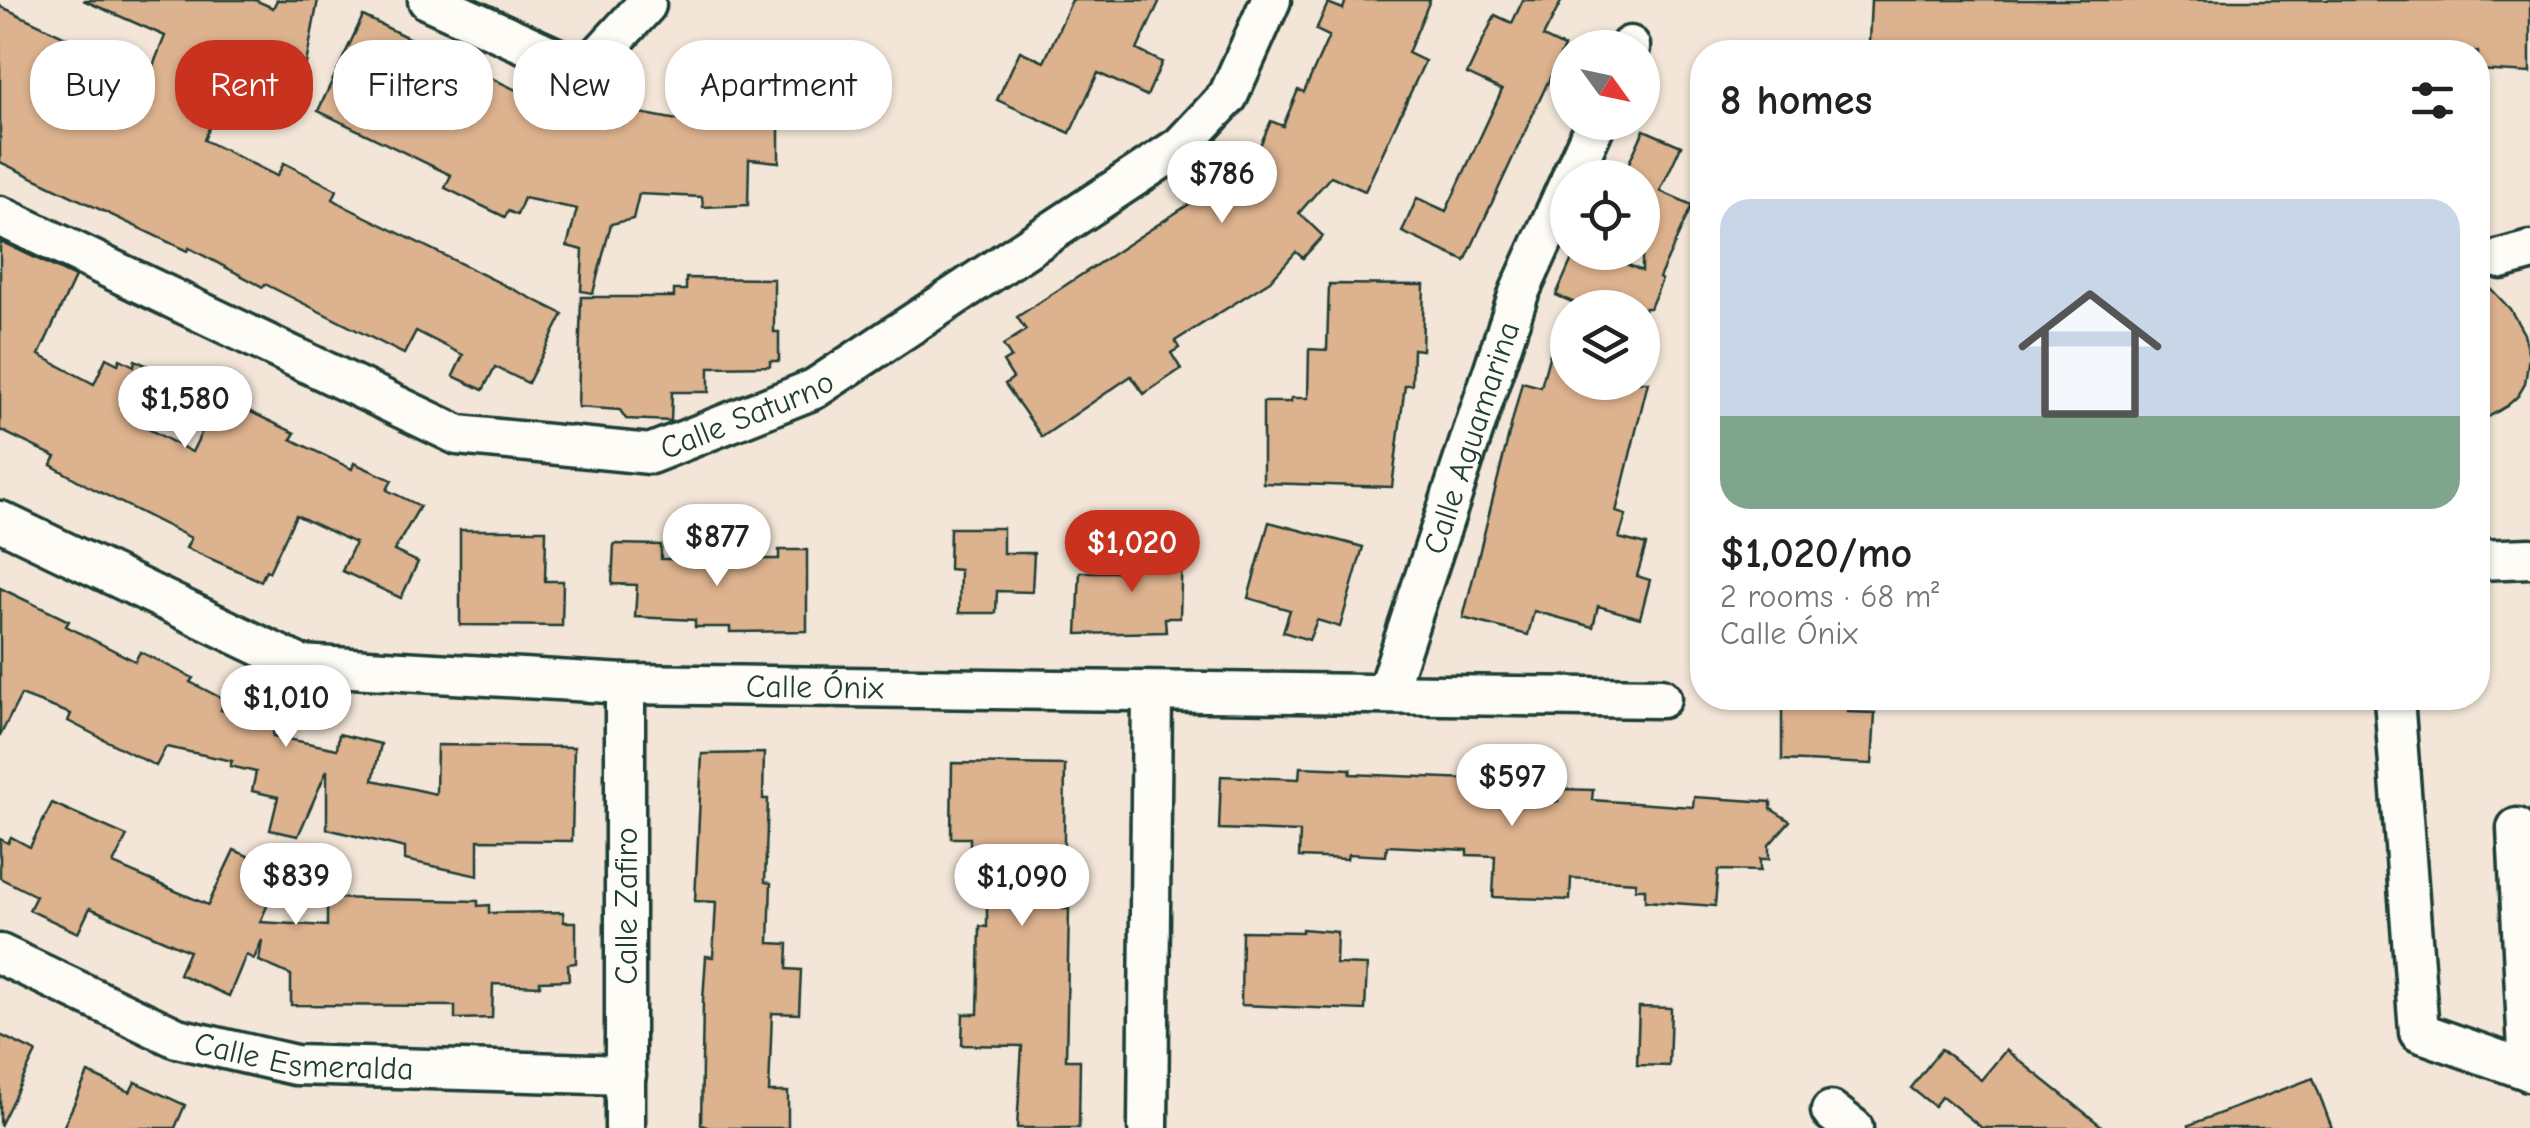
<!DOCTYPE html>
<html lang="en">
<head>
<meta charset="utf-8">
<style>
  body { margin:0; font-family:"Comic Neue",sans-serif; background:#f6f6f6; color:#222; height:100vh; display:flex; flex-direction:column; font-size:38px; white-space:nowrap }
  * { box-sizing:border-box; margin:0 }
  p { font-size:32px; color:#767676 }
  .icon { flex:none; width:55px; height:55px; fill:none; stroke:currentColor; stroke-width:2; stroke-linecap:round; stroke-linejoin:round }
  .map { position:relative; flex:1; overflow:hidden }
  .side { position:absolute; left:1690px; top:40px; width:800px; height:670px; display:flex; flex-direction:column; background:#fff; border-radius:40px; box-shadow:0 2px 8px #0004 }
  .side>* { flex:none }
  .banner { position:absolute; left:30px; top:40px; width:950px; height:90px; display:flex; gap:20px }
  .needle { width:65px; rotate:123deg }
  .buttons { position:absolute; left:1550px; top:30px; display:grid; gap:20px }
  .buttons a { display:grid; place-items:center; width:110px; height:110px; border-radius:50%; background:#fff; box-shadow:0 2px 8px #0004; font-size:50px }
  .price { position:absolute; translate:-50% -85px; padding:0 22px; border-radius:35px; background:#fff; color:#222; font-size:32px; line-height:65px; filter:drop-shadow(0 2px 5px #0008) }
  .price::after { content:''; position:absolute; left:50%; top:60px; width:30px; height:22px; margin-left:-15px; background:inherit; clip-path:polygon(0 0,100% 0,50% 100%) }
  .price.on { background:#c8321e; color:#fff }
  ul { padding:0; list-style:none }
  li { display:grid; align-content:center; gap:20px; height:530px; padding:0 30px }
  li span { display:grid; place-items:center; height:310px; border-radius:30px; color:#555 }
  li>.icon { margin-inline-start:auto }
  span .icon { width:180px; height:180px; fill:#fffc; stroke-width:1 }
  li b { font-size:42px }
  h2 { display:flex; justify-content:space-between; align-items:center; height:120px; padding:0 30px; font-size:42px }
  .chip { padding:0 35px; border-radius:40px; background:#fff; box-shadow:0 2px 8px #0004; font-size:35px; line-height:90px }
  .chip.on { background:#c8321e; color:#fff }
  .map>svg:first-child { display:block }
  .building { fill:#ddb28e; stroke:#1f3d34; stroke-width:2.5 }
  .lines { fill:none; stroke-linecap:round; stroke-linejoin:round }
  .minor-casing { stroke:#1f3d34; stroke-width:45 }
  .minor { stroke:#fdfcf7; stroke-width:38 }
  .labels { text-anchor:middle; stroke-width:8; stroke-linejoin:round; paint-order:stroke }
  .street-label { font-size:32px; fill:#1f3d34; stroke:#fdfcf7 }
</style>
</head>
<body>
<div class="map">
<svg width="2530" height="1128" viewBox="0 0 2530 1128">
  <rect width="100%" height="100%" fill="#f3e6d8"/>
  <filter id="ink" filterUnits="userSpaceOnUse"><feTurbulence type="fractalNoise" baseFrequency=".01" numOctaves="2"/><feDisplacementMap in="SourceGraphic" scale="20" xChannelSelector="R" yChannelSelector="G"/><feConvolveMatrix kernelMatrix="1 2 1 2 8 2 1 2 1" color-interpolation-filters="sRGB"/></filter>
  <g filter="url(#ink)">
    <g class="building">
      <path d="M83,0h172l18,8 4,-8h41l-19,101 -15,-6 -2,4 -51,-23 -27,64 73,36 7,-13 53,27 -4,9 13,8 217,107 -35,69 -33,-16 -12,23 -30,-14 10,-21 -47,-24 -12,23 -139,-70 -2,3 -74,-39 -2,3 -187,-89v-156l70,33 -15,31 81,38 29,-72z"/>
      <path d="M1072,0h88l-23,50 25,12 -15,34 -49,-23 -28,60 -73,-33 23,-49 24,11z"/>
      <path d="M1346,0h84l-22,53 17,8 -60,130 -34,-15 -32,37 24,23 -20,22 -7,-6 -26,29 -95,60 4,7 -8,5 10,16 -37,25 -13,-18 -89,61 -37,-53 8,-6 -10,-16 8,-5 -8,-12 23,-15 -9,-13 192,-126 34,-37 9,9 19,-42 12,5 15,-36 6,2 25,-56 -13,-6 12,-27 15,6z"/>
      <path d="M1523,0h39l-19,37 21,10 -99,214 -63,-29 15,-34 29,13 56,-121 -35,-16 28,-59 17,8z"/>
      <path d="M1871,0h659v73l-52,-3v-18h-313v-6l-133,-2v8h-77v-6l-86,-3z"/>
      <path d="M363,16l215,104 3,-18 107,20v-22h34l-1,-24h58v86l-30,-3 -1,46 -45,2 -1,-10 -63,-3 -6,25 -22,5 -18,69 -12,-2 2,-41 -16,-4 10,-37 -53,-11 -7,17 -9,-4 -3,6 -60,-29 6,-13 -133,-64z"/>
      <path d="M1644,130l37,16 -21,45 32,14 -33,73 3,2 -12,28h-5l-3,6v-6h-56l-30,-13 19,-43h25l42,19v-93h-20z"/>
      <path d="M0,241l75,36 -36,78 55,29 12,-26 12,6 2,-5 14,7 1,-6 33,15 -27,50 51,27 27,-55 76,36 -4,6 61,30 2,-6 38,17 -5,10 33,16 -26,45 24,11 -17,36 -59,-27 13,-28 -59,-28 -27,57 -3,-2 -5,11 -75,-33 5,-10 -105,-53 -35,-20 5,-8 -56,-27z"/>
      <path d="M2478,275l32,34 14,25 5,22 -4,28 -7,12 -11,10 -29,17z"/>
      <path d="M686,278l88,1v53h5v29h-9v5l-61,1v25h-37l-1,29 -45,-2 -6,-9 -42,-3 3,-110h93v-7h12z"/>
      <path d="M1329,284l95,1 -2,65 -9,-1 -1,36h-7l-13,102 -129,-4v-81h28v-4h17l1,-49 18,1z"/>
      <path d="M1558,323l10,1v58h80l-32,130 10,3 -7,23 27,7 -9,31 13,4 -10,38 -42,-12 -5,21 -59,-16 -6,24 -65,-17 59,-236 19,5z"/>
      <path d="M1269,522l94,25 -23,80 -23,-7 -8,20 -26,-8 7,-22 -42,-12z"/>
      <path d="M950,528h53v25h31l-2,39 -35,-1 -1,22h-37l1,-43 -11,-1z"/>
      <path d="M460,530h86l-1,51h18l-1,45 -102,-1z"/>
      <path d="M614,544l47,1v14h118v-9h28v81l-77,1v-5h-35v-7l-60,-3 2,-32 -25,-1z"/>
      <path d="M1182,548l-2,70h-15l1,14 -89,2 3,-62h39l1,-5 17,-3 -1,-14z"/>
      <path d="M0,588l69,33 -3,5 69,35 5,-9 53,26 -3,4 35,18 -4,10 54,10 -2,16 64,13 2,-15 42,10 -8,36 63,14 1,-49 137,2 -2,94 -94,-1v36l-73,-16v-12l-78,-19v-59l-29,66 -28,-6 8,-33 -26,-6 4,-19 -26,-6 2,-5 -66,-14 -10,19 -88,-45 3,-7 -50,-19 -21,41z"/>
      <path d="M1782,698h39v6l27,1v7l27,1 -3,51 -90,-4z"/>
      <path d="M764,753l-1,46h5l-3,83 6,1 -2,60 19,1 -1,25 14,1 -2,44 -27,-1 -3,79h19v36h-78l-9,-3 2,-125 3,-44 7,1 3,-55 -21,-1 7,-147z"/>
      <path d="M1471,758l32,2 -1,38 56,4 1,-13 34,1 -1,10 101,7 1,-10 77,5v7l19,12 -21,24v14h-9v12l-42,-1 -3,36 -70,-5v-12h-10l1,-7 -65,-4 -1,22 -77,-3 2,-41 -28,-1v-5l-80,-4 -1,10 -38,-2 -1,5 -48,-2 1,-25 -81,-3 2,-53 78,3 1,-12 51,2 -1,5 120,5z"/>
      <path d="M952,763l113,2 -2,144h6l-3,151h14l-1,68h-62l5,-82 -60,-1 1,-31h15l2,-88 7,1v-62l-17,-1v-26h-19z"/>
      <path d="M52,803l75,33 -14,28 95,41 26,-55 44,19 -6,15 4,2 -16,36 67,4v-28l151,3v5l11,-1v8l74,-1 1,10h12v41l-8,1 1,16 -29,1v5l-47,-2 -1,34 -37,1v-13l-164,-1v-30l-32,-14 3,-21 -8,19 -8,-4 -17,41 -50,-22 10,-23 -99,-43 -12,25 -49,-23 7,-14 -36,-18v-39l8,4 3,-6 19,10z"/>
      <path d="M1302,929l35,3 -1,32 31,1 -2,45 -124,-5 1,-74 60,1z"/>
      <path d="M1639,1007l32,1 -2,58 -32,-1z"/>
      <path d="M0,1035l36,17 -36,74z"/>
      <path d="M1941,1049l40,31 25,-30 98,78h-122l-40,-32 -8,10 -23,-18z"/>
      <path d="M88,1073l42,19 5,-10 50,23 -10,23h-112z"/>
      <path d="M2313,1078l19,50h-143v-3z"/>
    </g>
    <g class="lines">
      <g class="minor-casing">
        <g id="minor">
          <path d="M428,0l157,71 61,-66"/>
          <path d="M1630,48v-2"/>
          <path d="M1571,178l25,-56"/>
          <path id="s1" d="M0,216l458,219 192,19 164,-65 367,-243 47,-50 43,-96"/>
          <path d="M2501,259l29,-8"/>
          <path id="s2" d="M0,521l300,144 325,19 1036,14"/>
          <path d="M2478,560l52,-2"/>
          <path d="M625,684v444"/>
          <path id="s3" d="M1386,694l133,-401 49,-108"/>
          <path d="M2394,698l25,334 111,39"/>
          <path d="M2517,828l12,243"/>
          <path id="s4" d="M0,954l177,84 118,27 331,10"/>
          <path d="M1831,1111l22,17"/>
          <path d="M1148,1128l4,-435"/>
        </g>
      </g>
      <use href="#minor" class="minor"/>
    </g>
  </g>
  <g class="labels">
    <g class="street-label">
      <text dy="11" stroke="none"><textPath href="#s1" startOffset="805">Calle Saturno</textPath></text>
      <text dy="11" stroke="none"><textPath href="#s3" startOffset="270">Calle Aguamarina</textPath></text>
      <text dy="11" stroke="none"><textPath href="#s2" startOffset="848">Calle Ónix</textPath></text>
      <text transform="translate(626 906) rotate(-90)" y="11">Calle Zafiro</text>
      <text dy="11" stroke="none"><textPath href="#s4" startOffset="325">Calle Esmeralda</textPath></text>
    </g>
  </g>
</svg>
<div class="buttons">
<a><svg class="needle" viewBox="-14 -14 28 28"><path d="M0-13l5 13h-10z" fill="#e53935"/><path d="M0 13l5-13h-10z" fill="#767676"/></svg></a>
<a><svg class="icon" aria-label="locate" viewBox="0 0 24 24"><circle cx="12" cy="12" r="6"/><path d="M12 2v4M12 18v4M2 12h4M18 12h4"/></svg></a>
<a><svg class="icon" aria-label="layers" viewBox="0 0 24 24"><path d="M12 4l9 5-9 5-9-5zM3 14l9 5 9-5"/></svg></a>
</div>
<b class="price" style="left:1222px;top:226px">$786</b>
<b class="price" style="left:185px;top:451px">$1,580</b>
<b class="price" style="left:717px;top:589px">$877</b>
<b class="price on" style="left:1132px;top:595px">$1,020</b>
<b class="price" style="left:286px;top:750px">$1,010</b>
<b class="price" style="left:1512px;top:829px">$597</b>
<b class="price" style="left:296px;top:928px">$839</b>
<b class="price" style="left:1022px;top:929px">$1,090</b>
<div class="banner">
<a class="chip">Buy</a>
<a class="chip on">Rent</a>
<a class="chip">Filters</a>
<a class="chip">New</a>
<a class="chip">Apartment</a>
</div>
<section class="side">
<h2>8 homes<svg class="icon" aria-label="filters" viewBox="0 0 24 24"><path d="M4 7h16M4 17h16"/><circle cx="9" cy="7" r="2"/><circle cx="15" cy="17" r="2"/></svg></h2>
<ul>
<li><span style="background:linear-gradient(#c9d6e8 70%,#7fa58c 0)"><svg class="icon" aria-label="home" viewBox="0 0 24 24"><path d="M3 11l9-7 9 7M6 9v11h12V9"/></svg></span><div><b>$1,020/mo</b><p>2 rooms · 68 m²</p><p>Calle Ónix</p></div></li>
</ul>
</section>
</div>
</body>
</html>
